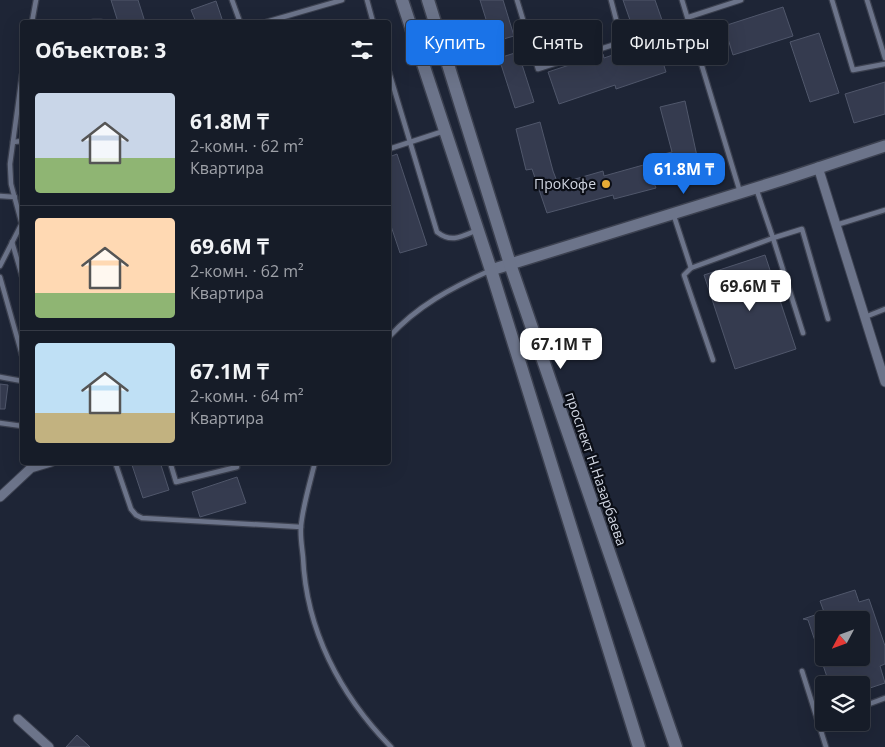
<!DOCTYPE html>
<html lang="ru">
<head>
<meta charset="utf-8">
<style>
  body { margin:0; font-family:"Open Sans",sans-serif; background:#232934; color:#f1f3f6; height:100vh; display:flex; flex-direction:column; font-size:19px; white-space:nowrap }
  * { box-sizing:border-box; margin:0 }
  p { font-size:16px; color:#9ea1a8 }
  .icon { flex:none; width:28px; height:28px; fill:none; stroke:currentColor; stroke-width:2; stroke-linecap:round; stroke-linejoin:round }
  .map { position:relative; flex:1; overflow:hidden }
  .details { position:absolute; left:20px; top:20px; width:371px; height:445px; display:flex; flex-direction:column; background:#161c28; border-radius:5px; box-shadow:0 5px 20px #0002,0 0 0 1px #353a45 }
  .details>* { flex:none }
  .hud { position:absolute; left:406px; top:20px; width:404px; height:45px; display:flex; gap:10px }
  .needle { width:32px; rotate:229deg }
  .buttons { position:absolute; left:815px; top:611px; display:grid; gap:10px }
  .buttons a { display:grid; place-items:center; width:55px; height:55px; border-radius:5px; background:#161c28; box-shadow:0 5px 20px #0002,0 0 0 1px #353a45; font-size:25px }
  .price { position:absolute; translate:-50% -42px; padding:0 11px; border-radius:10px; background:#fff; color:#222; font-size:16px; line-height:32px; filter:drop-shadow(0 1px 2px #0008) }
  .price::after { content:''; position:absolute; left:50%; top:30px; width:15px; height:11px; margin-left:-8px; background:inherit; clip-path:polygon(0 0,100% 0,50% 100%) }
  .price.selected { background:#1a73e8; color:#fff }
  ul { padding:0; list-style:none }
  li { display:flex; align-items:center; gap:15px; height:125px; padding:0 15px }
  li+li { border-top:1px solid #353a45 }
  li span { display:grid; place-items:center; flex:none; width:140px; height:100px; border-radius:5px; color:#555 }
  li>.icon { margin-inline-start:auto }
  span .icon { width:60px; height:60px; fill:#fffc; stroke-width:1 }
  li b { font-size:21px }
  h2 { display:flex; justify-content:space-between; align-items:center; height:60px; padding:0 15px; font-size:21px }
  .pill { padding:0 18px; border-radius:5px; background:#161c28; box-shadow:0 5px 20px #0002,0 0 0 1px #353a45; font-size:18px; line-height:45px }
  .pill.selected { background:#1a73e8; color:#fff }
  .map>svg:first-child { display:block }
  .building { fill:#353b4f; stroke:#50576b; fill-rule:evenodd }
  .lines { fill:none; stroke-linecap:round; stroke-linejoin:round }
  .service-casing { stroke:#3c4150; stroke-width:7 }
  .minor-casing { stroke:#3c4150; stroke-width:11 }
  .tertiary-casing { stroke:#3c4150; stroke-width:14 }
  .secondary-casing { stroke:#3c4150; stroke-width:15 }
  .service { stroke:#6c748a; stroke-width:4.5 }
  .minor { stroke:#6c748a; stroke-width:9 }
  .tertiary { stroke:#6c748a; stroke-width:11 }
  .secondary { stroke:#6c748a; stroke-width:12 }
  .poi-dot { fill:#e7ac36; stroke:#0b0e16; stroke-width:2 }
  .labels { text-anchor:middle; stroke-width:4.5; stroke-linejoin:round; paint-order:stroke }
  .poi-label { font-size:14px; fill:#d1d6e2; stroke:#0b0e16; text-anchor:end }
  .street-label { font-size:14px; fill:#d1d6e2; stroke:#0b0e16 }
</style>
</head>
<body>
<div class="map">
<svg width="885" height="747" viewBox="0 0 885 747">
  <rect width="100%" height="100%" fill="#1e2536"/>
  <g class="building">
    <path d="M111,0h27l7,22h-27z"/>
    <path d="M480,0h23l11,36 -21,6z"/>
    <path d="M623,0h32l8,23 -11,4 14,45 -50,17 -1,-4 -56,19 -11,-32 55,-18 1,4 35,-12z"/>
    <path d="M216,1l7,21h-27l-5,-12z"/>
    <path d="M783,7l10,29 -60,19 -9,-29z"/>
    <path d="M819,33l20,60 -29,9 -20,-60z"/>
    <path d="M518,52l16,50 -19,6 -16,-50z"/>
    <path d="M885,82v32l-31,9 -9,-29z"/>
    <path d="M685,101l15,69 -46,13 2,5 -42,11 -1,-4 -66,18 -15,-44 -6,1 -10,-41 24,-7 13,49 5,13 45,-13 1,5 50,-14 -2,-5 20,-5 -12,-45z"/>
    <path d="M397,154l30,91 -27,8 -11,-33v-63z"/>
    <path d="M765,255l31,94 -61,20 -31,-94z"/>
    <path d="M0,384l8,1 -3,24h-5z"/>
    <path d="M131,462h29l9,28 -26,8z"/>
    <path d="M237,477l9,26 -46,14 -8,-25z"/>
    <path d="M855,590l4,12 10,-3 16,47v18l-5,2 5,17 -24,8v-6h-18l-2,-6 -12,4 -21,-63 -5,-1 21,-7 -4,-11zM824,620h37v38h-37z"/>
    <path d="M77,735l13,12h-24z"/>
  </g>
  <g class="lines">
    <g class="service-casing">
      <g id="service">
        <path d="M232,0l8,22"/>
        <path d="M367,0l6,22"/>
        <path d="M517,0l21,69 84,-27 -11,-42"/>
        <path d="M682,0l58,192"/>
        <path d="M832,0l21,70 32,-6"/>
        <path d="M867,0l18,58"/>
        <path d="M689,17l52,-17"/>
        <path d="M32,22l4,-22"/>
        <path d="M93,22h8"/>
        <path d="M266,22l76,-22"/>
        <path d="M389,72l48,160c14,11 24,5 40,-2"/>
        <path d="M22,75l-12,89 1,20 11,41"/>
        <path d="M13,142l9,-1"/>
        <path d="M389,149l55,-18"/>
        <path d="M0,196l15,1"/>
        <path d="M673,213l18,55 82,-30 -17,-50"/>
        <path d="M836,225l49,-15"/>
        <path d="M12,242l10,34"/>
        <path d="M0,266l22,-43"/>
        <path d="M691,268l-7,7 29,85"/>
        <path d="M0,277l22,78"/>
        <path d="M865,317l20,-8"/>
        <path d="M803,333l-30,-95 29,-9 26,90"/>
        <path d="M389,337c28,-31 62,-49 100,-66"/>
        <path d="M0,377l22,4"/>
        <path d="M0,423l22,3"/>
        <path d="M115,462l16,47 5,6 6,3 159,9"/>
        <path d="M170,462l6,20 61,-15 -1,-5"/>
        <path d="M315,462c-5,21 -12,43 -14,64 -1,10 1,21 2,31 3,73 37,138 88,190"/>
        <path d="M802,671l24,76"/>
        <path d="M861,707l24,-9"/>
      </g>
    </g>
    <g class="minor-casing">
      <g id="minor">
        <path d="M818,167l67,215"/>
        <path d="M0,497l31,-29 20,-6"/>
        <path d="M18,719l31,28"/>
      </g>
    </g>
    <g class="tertiary-casing">
      <path id="tertiary" d="M491,270l294,-91 100,-33"/>
    </g>
    <g class="secondary-casing">
      <g id="secondary">
        <path d="M402,0l89,270 148,477"/>
        <path d="M428,0l82,264 166,483"/>
      </g>
    </g>
    <use href="#service" class="service"/>
    <use href="#minor" class="minor"/>
    <use href="#tertiary" class="tertiary"/>
    <use href="#secondary" class="secondary"/>
  </g>
  <circle class="poi-dot" cx="606" cy="184" r="5"/>
  <g class="labels">
    <g class="poi-label">
      <text x="596" y="189">ПроКофе</text>
    </g>
    <g class="street-label">
      <text transform="translate(596 469) rotate(71)" y="5">проспект Н.Назарбаева</text>
    </g>
  </g>
</svg>
<div class="buttons">
<a><svg class="needle" viewBox="-14 -14 28 28"><path d="M0-13l5 13h-10z" fill="#e53935"/><path d="M0 13l5-13h-10z" fill="#9ea1a8"/></svg></a>
<a><svg class="icon" aria-label="layers" viewBox="0 0 24 24"><path d="M12 4l9 5-9 5-9-5zM3 14l9 5 9-5"/></svg></a>
</div>
<b class="price selected" style="left:684px;top:195px">61.8M ₸</b>
<b class="price" style="left:750px;top:312px">69.6M ₸</b>
<b class="price" style="left:561px;top:370px">67.1M ₸</b>
<div class="hud">
<a class="pill selected">Купить</a>
<a class="pill">Снять</a>
<a class="pill">Фильтры</a>
</div>
<section class="details">
<h2>Объектов: 3<svg class="icon" aria-label="filters" viewBox="0 0 24 24"><path d="M4 7h16M4 17h16"/><circle cx="9" cy="7" r="2"/><circle cx="15" cy="17" r="2"/></svg></h2>
<ul>
<li><span style="background:linear-gradient(#c9d6e8 65%,#8fb573 0)"><svg class="icon" aria-label="home" viewBox="0 0 24 24"><path d="M3 11l9-7 9 7M6 9v11h12V9"/></svg></span><div><b>61.8M ₸</b><p>2-комн. · 62 m²</p><p>Квартира</p></div></li>
<li><span style="background:linear-gradient(#ffd9b3 75%,#8fb573 0)"><svg class="icon" aria-label="home" viewBox="0 0 24 24"><path d="M3 11l9-7 9 7M6 9v11h12V9"/></svg></span><div><b>69.6M ₸</b><p>2-комн. · 62 m²</p><p>Квартира</p></div></li>
<li><span style="background:linear-gradient(#bfe0f5 70%,#c2b280 0)"><svg class="icon" aria-label="home" viewBox="0 0 24 24"><path d="M3 11l9-7 9 7M6 9v11h12V9"/></svg></span><div><b>67.1M ₸</b><p>2-комн. · 64 m²</p><p>Квартира</p></div></li>
</ul>
</section>
</div>
</body>
</html>
